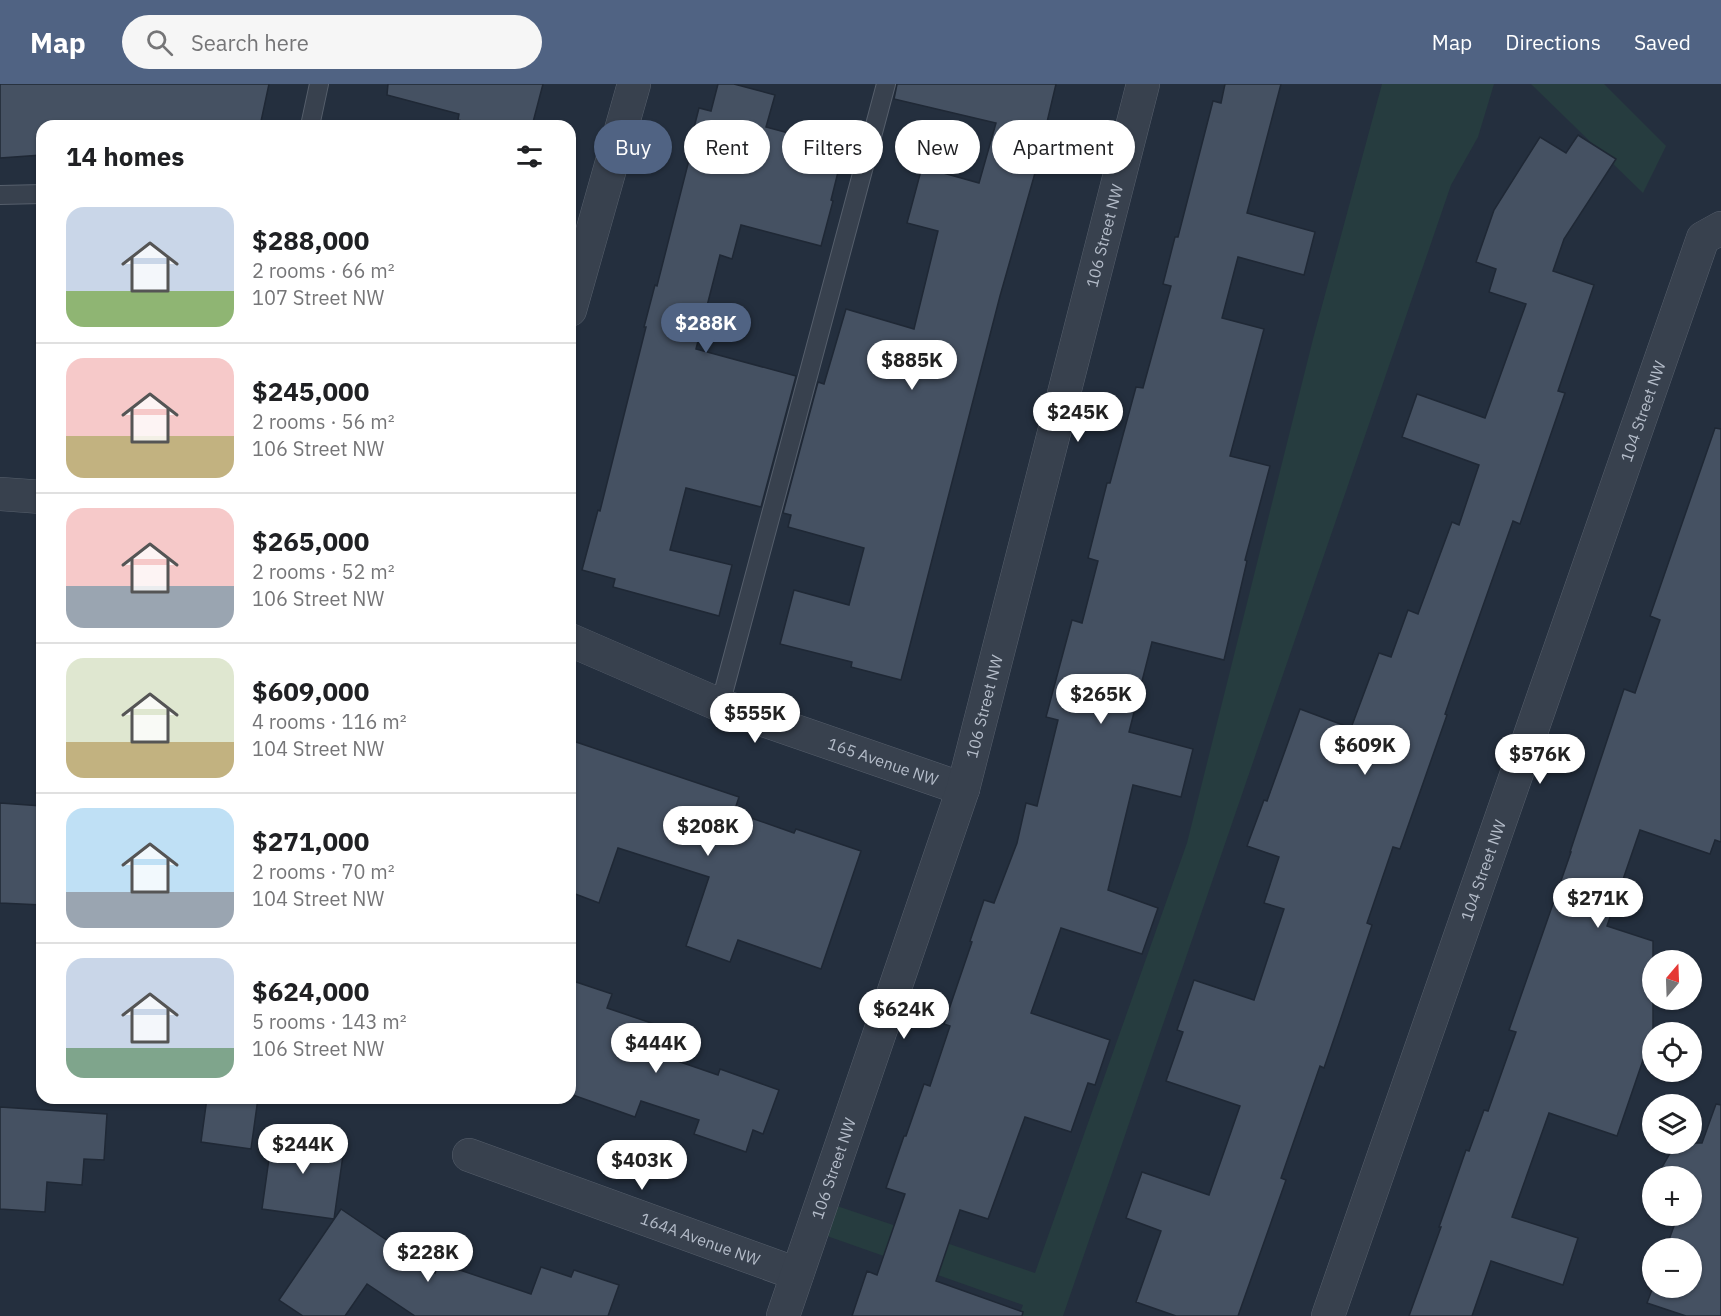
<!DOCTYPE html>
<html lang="en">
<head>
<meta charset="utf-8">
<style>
  body { margin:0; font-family:"IBM Plex Sans",sans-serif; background:#f6f6f6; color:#202124; height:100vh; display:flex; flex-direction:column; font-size:22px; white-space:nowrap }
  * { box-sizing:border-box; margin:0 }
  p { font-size:20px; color:#757577 }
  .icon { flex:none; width:33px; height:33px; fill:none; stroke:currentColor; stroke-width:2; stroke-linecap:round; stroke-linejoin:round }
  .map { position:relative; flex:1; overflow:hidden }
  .side { position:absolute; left:36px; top:36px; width:540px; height:984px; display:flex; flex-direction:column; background:#fff; border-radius:18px; box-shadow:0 2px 4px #0004 }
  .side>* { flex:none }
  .banner { position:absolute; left:594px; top:36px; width:570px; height:54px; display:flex; gap:12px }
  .needle { width:39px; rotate:19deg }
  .fabs { position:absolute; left:1642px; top:866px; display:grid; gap:12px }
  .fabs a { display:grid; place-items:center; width:60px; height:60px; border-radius:50%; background:#fff; box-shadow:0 2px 4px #0004; font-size:30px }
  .price { position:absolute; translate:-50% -51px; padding:0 14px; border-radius:21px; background:#fff; color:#222; font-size:20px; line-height:39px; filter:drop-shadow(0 2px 3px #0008) }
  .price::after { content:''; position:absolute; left:50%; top:36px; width:18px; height:14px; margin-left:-9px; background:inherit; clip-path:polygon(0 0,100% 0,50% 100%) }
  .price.on { background:#506383; color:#fff }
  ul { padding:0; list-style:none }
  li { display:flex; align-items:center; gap:18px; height:150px; padding:0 30px }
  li+li { border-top:2px solid #e0e0e0 }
  li span { display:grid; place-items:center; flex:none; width:168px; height:120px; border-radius:18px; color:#555 }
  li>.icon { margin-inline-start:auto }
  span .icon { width:72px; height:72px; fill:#fffc; stroke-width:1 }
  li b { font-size:26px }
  h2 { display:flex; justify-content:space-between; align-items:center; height:72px; padding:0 30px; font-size:26px }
  .tag { padding:0 21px; border-radius:27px; background:#fff; box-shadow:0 2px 4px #0004; font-size:21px; line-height:54px }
  .tag.on { background:#506383; color:#fff }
  header { display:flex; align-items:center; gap:36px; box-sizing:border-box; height:84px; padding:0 30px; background:#506383; color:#fff }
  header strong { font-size:28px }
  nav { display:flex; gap:33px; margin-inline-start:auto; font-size:21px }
  .search { width:420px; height:54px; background:#f6f6f6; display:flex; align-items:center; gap:15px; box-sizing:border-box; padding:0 21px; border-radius:33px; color:#757577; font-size:22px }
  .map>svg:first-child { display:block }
  .green { fill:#263c3f }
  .building { fill:#455162; stroke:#1f2835; stroke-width:1.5 }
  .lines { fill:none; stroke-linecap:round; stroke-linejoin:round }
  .lane-casing { stroke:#565f6c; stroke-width:20 }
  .street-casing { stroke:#565f6c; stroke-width:34 }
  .lane { stroke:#38414e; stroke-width:18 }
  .street { stroke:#38414e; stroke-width:33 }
  .labels { text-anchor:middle; stroke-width:4.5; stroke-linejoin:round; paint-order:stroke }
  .street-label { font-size:16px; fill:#b4bcc9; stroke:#1d2633 }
</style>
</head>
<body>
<header>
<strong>Map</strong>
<div class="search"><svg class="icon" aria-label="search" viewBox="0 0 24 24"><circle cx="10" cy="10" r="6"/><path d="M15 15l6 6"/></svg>Search here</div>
<nav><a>Map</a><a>Directions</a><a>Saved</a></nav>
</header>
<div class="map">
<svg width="1721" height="1232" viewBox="0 0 1721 1232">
  <rect width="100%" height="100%" fill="#242f3e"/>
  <g class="green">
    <path d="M1382,0h112l-16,53 -27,48 -388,1131h-44l4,-11 -196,-69 10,-30 198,67 152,-430 126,-504z"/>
    <path d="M1531,0h73l62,62 -23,47z"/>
  </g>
  <g class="building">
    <path d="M0,0h269l-9,42h-218v29l-42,3z"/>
    <path d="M388,0h155l-11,42h-49l-25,-6 1,-6 -72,-19z"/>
    <path d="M718,0h16l41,11 -9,32 78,21 -13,52 2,1 -12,45 -80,-21 -9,34 -12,-4 -24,94 100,27 -35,131 -75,-19 -16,62 62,15 -13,51 -106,-29 2,-8 -33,-9 16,-60 2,1 46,-184h-2l11,-42 2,1 33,-130 -3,-1 12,-47 12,3z"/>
    <path d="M897,0h159l-21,89 -35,123 -99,384 -50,-13 1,-5 -72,-18 14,-54 55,15 15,-57 -76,-21 3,-12 -8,-2 35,-131 6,2 22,-75 68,20 24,-98 -31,-8 15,-56 57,16 17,-60 -102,-24z"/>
    <path d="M1225,0h56l-34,129 68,19 -11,43 -66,-18 -16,61 42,11 -34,127 40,10 -25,94 2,1 -23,99 -72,-18 -23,90 64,17 -12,48 -48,-12 -25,105 50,18 -16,46 -81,-26 -30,85 79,27 -15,45 -7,-2 -17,49 -46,-15 -37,102 -28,-9 -24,71 87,31 -1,4h-170l15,-45 10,4 28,-81 -19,-6 18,-52h2l18,-52 6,2 20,-60 -6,-2 28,-82 -2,-1 14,-41 10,3 23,-60 9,-40 11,3 21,-86 -12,-3 12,-45 14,-52 10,3 16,-62 -10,-3 19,-75h3l26,-96 7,1 28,-102 -8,-2 12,-47h3l35,-136 8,2z"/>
    <path d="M1578,51l38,24 -52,80 -11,32 41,14 -36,106 7,2 -45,131 -7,-3 -52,147 -16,46 2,1 -47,134 -7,-2 -26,76 5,2 -33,99 -15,44 -4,-2 -39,112 5,2 -48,136h-62l-40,-14 25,-71 -35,-13 16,-46 67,23 31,-89 -74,-25 17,-49 -6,-2 17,-50 60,20 30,-91 -20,-6 15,-46 -32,-11 17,-46 3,1 33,-92 51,19 28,-75 12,4 17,-47 10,4 34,-92 7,3 20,-60 -77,-28 15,-43 68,24 41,-114 -37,-12 7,-23 -20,-7 18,-52 46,-73 26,16z"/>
    <path d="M1715,344l6,1v413l-6,-2 -5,14 -70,-24 -33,96 46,15v90l-36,105 -68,-23 -37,104 66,21 -15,47 -72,-24 -19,55h-63l32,-89h-2l27,-77 3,1 15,-41 4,1 28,-79 -7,-2 62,-178h-1l54,-163 11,4 25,-73 -10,-4z"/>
    <path d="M570,656l169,57 -5,15 60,21 2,-4 65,22 -40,118 -83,-29 -8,22 -44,-16 23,-69 -91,-29 -19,55 -29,-11z"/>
    <path d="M0,719l42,3v99l-42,-2z"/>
    <path d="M570,896l42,14 -5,14 59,20 -9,26 61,21 2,-6 59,21 -16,44 -10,-4 -7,22 -52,-18 5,-14 -58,-19 -6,16 -65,-23z"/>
    <path d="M207,1014h51l-7,51 -50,-7z"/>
    <path d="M1716,1020l5,1v211h-35l-39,-13 6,-16h39v-39h-26l12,-33h14v-39h-35l19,-33h26z"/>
    <path d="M0,1023l107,7 -3,46 -20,-1 -2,26 -35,-3 -2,30 -45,-3z"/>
    <path d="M273,1046l72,11 -11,78 -72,-10z"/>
    <path d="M341,1125l94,64 4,-10 92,31 10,-27 30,10 3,-7 45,15 -11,31h-193l-48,-32 -22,32h-42l-24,-16z"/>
  </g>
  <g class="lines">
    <g class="lane-casing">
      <g id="lane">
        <path d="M310,42l9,-42"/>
        <path d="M0,111l42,-1"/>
        <path d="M720,621l166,-621"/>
      </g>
    </g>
    <g class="street-casing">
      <g id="street">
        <path d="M570,226l64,-226"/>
        <path d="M0,410l42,3"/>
        <path id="s1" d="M570,556l150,65 243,84"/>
        <path id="s2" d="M469,1071l328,119"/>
        <path id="s3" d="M783,1232l180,-527 180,-705"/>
        <path id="s4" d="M1328,1232l375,-1078 18,-10"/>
      </g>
    </g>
    <use href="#lane" class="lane"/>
    <use href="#street" class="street"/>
  </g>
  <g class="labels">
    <g class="street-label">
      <text dy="6" stroke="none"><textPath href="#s3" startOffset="1128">106 Street NW</textPath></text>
      <text dy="6" stroke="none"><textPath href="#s4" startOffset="958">104 Street NW</textPath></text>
      <text dy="6" stroke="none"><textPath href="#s3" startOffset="642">106 Street NW</textPath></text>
      <text dy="6" stroke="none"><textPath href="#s1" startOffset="336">165 Avenue NW</textPath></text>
      <text dy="6" stroke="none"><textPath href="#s4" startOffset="472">104 Street NW</textPath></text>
      <text dy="6" stroke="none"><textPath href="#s3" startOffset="156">106 Street NW</textPath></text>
      <text dy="6" stroke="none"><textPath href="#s2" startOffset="246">164A Avenue NW</textPath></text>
    </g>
  </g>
</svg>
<div class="fabs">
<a><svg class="needle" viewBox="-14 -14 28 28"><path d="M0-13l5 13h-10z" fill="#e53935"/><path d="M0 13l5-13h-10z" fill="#757577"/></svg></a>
<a><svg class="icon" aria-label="locate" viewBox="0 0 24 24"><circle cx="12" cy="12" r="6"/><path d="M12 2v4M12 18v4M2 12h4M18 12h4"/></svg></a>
<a><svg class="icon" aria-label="layers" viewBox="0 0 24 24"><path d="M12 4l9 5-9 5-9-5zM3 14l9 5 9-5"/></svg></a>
<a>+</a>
<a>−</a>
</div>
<b class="price on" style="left:706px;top:270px">$288K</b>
<b class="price" style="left:912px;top:307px">$885K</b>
<b class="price" style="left:1078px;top:359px">$245K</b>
<b class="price" style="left:1101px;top:641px">$265K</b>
<b class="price" style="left:755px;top:660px">$555K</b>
<b class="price" style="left:1365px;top:692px">$609K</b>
<b class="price" style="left:1540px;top:701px">$576K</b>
<b class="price" style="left:708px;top:773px">$208K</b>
<b class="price" style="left:1598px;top:845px">$271K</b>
<b class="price" style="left:904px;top:956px">$624K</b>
<b class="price" style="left:656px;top:990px">$444K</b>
<b class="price" style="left:303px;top:1091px">$244K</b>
<b class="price" style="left:642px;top:1107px">$403K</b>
<b class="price" style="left:428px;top:1199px">$228K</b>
<div class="banner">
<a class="tag on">Buy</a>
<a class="tag">Rent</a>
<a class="tag">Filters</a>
<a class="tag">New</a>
<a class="tag">Apartment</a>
</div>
<section class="side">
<h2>14 homes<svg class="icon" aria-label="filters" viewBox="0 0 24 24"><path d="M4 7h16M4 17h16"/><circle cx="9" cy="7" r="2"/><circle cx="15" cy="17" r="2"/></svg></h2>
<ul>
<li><span style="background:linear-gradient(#c9d6e8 70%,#8fb573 0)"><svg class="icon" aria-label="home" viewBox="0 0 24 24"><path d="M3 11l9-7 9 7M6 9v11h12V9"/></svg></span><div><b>$288,000</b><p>2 rooms · 66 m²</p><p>107 Street NW</p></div></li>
<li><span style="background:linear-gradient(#f6c9c9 65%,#c2b280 0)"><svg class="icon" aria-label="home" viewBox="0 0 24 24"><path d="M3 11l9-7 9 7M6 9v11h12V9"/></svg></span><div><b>$245,000</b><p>2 rooms · 56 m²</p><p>106 Street NW</p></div></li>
<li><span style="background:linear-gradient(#f6c9c9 65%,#9aa5b1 0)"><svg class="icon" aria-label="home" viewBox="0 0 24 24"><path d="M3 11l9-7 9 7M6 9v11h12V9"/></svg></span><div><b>$265,000</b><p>2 rooms · 52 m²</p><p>106 Street NW</p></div></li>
<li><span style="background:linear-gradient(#dfe7d0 70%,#c2b280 0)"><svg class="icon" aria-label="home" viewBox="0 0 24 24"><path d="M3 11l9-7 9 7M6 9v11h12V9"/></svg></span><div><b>$609,000</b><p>4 rooms · 116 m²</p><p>104 Street NW</p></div></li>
<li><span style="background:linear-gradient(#bfe0f5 70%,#9aa5b1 0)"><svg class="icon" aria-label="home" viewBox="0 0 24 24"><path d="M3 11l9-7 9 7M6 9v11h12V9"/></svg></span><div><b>$271,000</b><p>2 rooms · 70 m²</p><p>104 Street NW</p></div></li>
<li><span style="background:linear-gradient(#c9d6e8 75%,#7fa58c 0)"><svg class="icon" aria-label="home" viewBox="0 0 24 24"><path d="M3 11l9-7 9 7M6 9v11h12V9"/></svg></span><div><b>$624,000</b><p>5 rooms · 143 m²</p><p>106 Street NW</p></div></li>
</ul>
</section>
</div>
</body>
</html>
